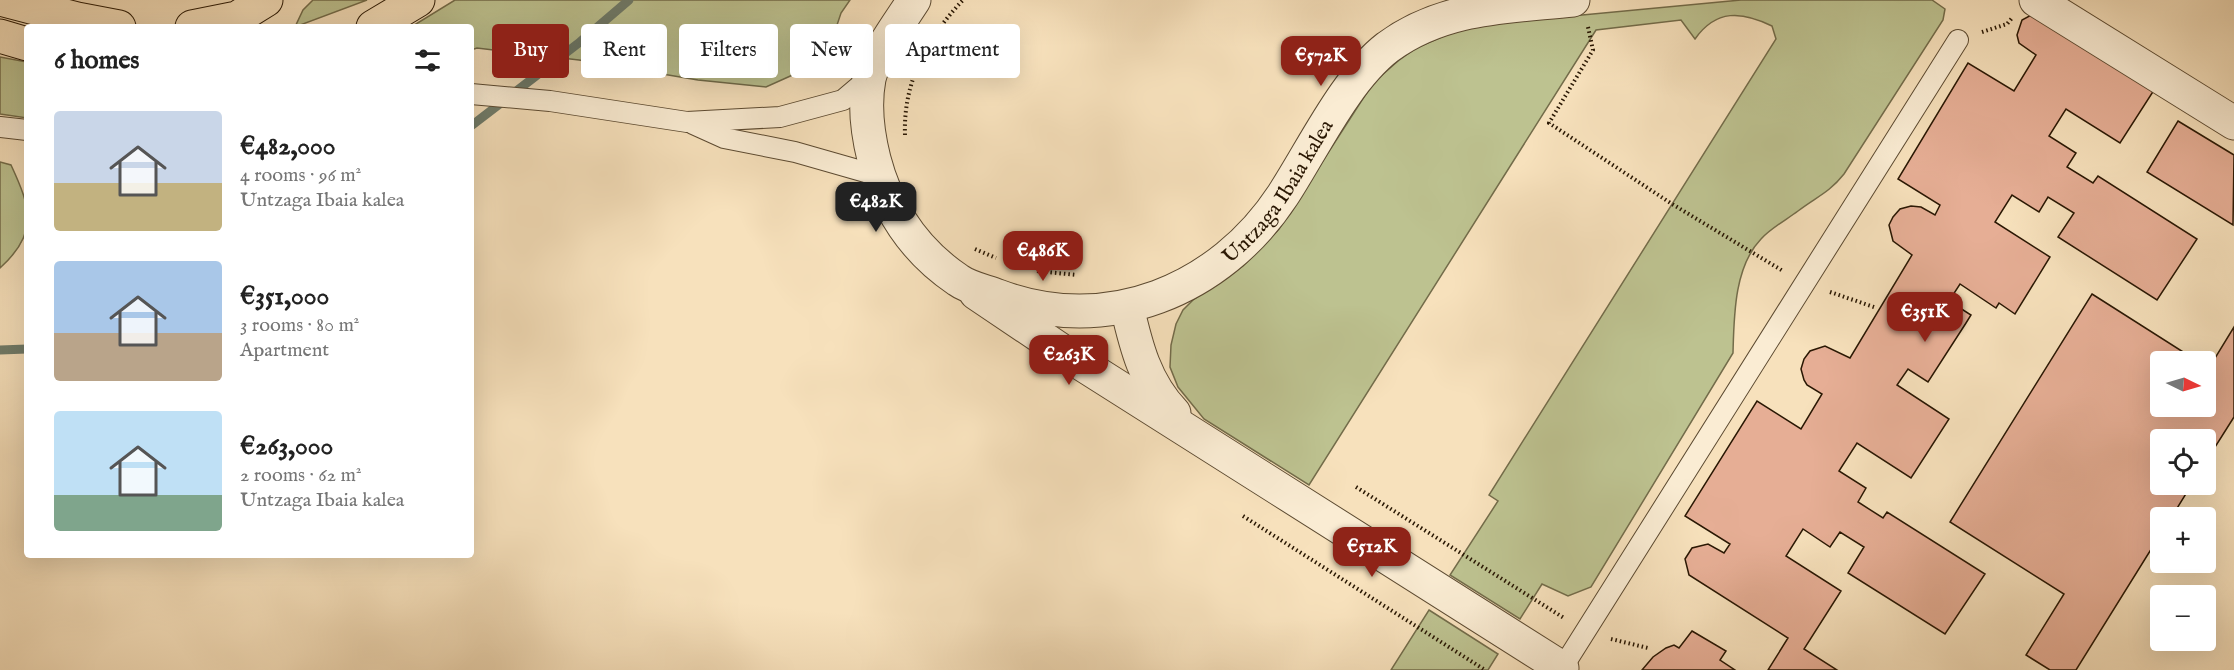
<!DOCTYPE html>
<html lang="en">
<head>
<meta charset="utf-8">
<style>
  body { margin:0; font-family:"IM FELL English",serif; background:#f6f6f6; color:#222; height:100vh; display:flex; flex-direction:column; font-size:22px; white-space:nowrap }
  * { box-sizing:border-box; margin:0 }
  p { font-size:20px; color:#767676 }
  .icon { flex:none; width:33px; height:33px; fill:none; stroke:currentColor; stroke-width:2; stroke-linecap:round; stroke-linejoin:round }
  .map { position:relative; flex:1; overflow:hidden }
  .side { position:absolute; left:24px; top:24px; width:450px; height:534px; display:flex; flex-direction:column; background:#fff; border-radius:6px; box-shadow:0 6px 24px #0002 }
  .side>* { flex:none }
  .banner { position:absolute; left:492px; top:24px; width:570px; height:54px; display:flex; gap:12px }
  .needle { width:39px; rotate:95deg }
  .buttons { position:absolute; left:2150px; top:351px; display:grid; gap:12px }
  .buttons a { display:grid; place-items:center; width:66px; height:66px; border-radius:6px; background:#fff; box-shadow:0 6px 24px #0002; font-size:30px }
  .price { position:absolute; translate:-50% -51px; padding:0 14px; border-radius:12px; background:#8f2418; color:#fff; font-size:20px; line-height:39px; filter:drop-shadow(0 2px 3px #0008) }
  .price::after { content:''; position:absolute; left:50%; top:36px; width:18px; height:14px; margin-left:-9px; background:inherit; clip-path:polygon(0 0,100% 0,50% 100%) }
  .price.current { background:#222; color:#fff }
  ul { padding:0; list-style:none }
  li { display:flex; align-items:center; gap:18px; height:150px; padding:0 30px }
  li span { display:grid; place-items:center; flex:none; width:168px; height:120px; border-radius:6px; color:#555 }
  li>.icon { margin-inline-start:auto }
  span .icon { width:72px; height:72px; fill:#fffc; stroke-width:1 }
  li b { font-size:26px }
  h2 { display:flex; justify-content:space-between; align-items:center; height:72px; padding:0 30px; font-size:26px }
  .pill { padding:0 21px; border-radius:6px; background:#fff; box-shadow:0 6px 24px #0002; font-size:21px; line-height:54px }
  .pill.current { background:#8f2418; color:#fff }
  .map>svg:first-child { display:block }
  .green { fill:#bdc290; stroke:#736c4a; stroke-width:1.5 }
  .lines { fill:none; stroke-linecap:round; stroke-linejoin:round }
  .stream { stroke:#6f7b6a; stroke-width:9 }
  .building { fill:#e6ae95; stroke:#291703; stroke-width:1.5 }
  .service-casing { stroke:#5c4a31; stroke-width:22 }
  .minor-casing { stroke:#5c4a31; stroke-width:35 }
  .tertiary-casing { stroke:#5c4a31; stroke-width:35 }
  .motorway-casing { stroke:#291703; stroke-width:35 }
  .path { stroke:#291703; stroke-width:4; stroke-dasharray:1.5 3; stroke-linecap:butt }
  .service { stroke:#faecd3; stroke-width:20 }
  .minor { stroke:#faecd3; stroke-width:33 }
  .tertiary { stroke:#faecd3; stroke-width:33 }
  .motorway { stroke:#f7e1bc; stroke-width:33 }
  .labels { text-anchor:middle; stroke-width:6; stroke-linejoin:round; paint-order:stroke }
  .street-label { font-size:21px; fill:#291703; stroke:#faecd3 }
</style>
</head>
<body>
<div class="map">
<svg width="2234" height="670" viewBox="0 0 2234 670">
  <rect width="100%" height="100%" fill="#f7e1bc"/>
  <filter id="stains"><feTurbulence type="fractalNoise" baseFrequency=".00333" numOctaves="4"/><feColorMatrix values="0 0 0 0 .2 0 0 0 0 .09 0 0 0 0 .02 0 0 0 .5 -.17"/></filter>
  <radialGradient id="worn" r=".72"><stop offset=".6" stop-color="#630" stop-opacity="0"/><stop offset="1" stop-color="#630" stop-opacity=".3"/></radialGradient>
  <g class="green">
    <path d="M313,0h54l-72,27 8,-17z"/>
    <path d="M455,0h395l-9,13 -10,30 -34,30 -31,14 -68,-7 -119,-20 -102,-12 -6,2v-23h-60z"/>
    <path d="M1741,0h191l13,9 -2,11 -99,154c-15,19 -28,23 -46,37 -12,9 -27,17 -37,28 -27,28 -27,78 -28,114l-142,234 -23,9 -26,-12 -22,35 -70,-44 48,-74 -9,-6 287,-456 -4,-13c-30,-15 -56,-17 -77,13l-14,-19 -85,10 -287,455 -105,-66 -26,-32 -8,-20 1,-22 5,-21 7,-14 10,-10 50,-34 36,-37 94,-146 25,-22 18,-13 51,-22z"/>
    <path d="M0,57l27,5v56l-27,-4z"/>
    <path d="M0,162l11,3c20,43 28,68 -11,103z"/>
    <path d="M1429,610l69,44 -10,16h-97z"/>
  </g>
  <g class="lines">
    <g class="stream">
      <path d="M471,126l109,-84 49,-42"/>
      <path d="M0,350l27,-1"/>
    </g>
  </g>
  <g class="building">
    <path d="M2033,14l123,73 -36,56 -54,-34 -17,27 27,17 -9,14 26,16 5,-7 99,63 -40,61 -99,-63 16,-24 -26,-16 -9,15 -27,-17 -17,27 55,35 -35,57 -16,-11 -3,5 -36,-24 -11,17 22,14 -5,8 -38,59 -20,-13 -11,16 52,34 -38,59 -54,-35 -18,28 27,17 -8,14 25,16 4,-6 98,62 -40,60 -97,-61 16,-26 -24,-15 -10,15 -27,-18 -17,27 55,35 -37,58 33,21h-69l20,-32 -99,-63 -4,-16 7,-11 16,-4 16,9 6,-9 -45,-28 72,-115 44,28 21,-35 -15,-9 -3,-5 -3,-11 3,-10 6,-8 15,-5 25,12 62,-103 -19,-14 -4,-16 4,-8 7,-8 11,-3 10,1 14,8 5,-10 -42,-26 70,-116 46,28 22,-36 -17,-12 -2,-8 5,-15z"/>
    <path d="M2178,121l56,34 -1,70 -86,-53z"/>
    <path d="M2092,294l107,68h-39v44h45v-41l4,3 25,-41v90l-29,46v-23h-45v44h32l-21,34h-11v17l-84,135h-26l-24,-15 38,-61 -114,-72z"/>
    <path d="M1692,631l34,20 -6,9 15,10h-93l11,-13 13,-9 8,-3 5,3z"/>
  </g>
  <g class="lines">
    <g class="service-casing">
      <g id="service">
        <path d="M471,94l79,7 137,21 93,-5 63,-17 26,-22"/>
        <path d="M693,124l31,14 71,14 84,24"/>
        <path d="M0,127l27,3"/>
        <path d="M1561,670l397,-630"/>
      </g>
    </g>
    <g class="minor-casing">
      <g id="minor">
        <path d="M976,293l98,66 488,309"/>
        <path d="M1127,307c9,39 18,76 47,106"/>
      </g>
    </g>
    <g class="tertiary-casing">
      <g id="tertiary">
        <path id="s1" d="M914,0c-12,19 -41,58 -45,79 -5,26 -1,56 5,80 13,50 41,92 84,121 11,8 27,11 40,16 109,41 222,-5 285,-101 30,-46 62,-115 105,-148 56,-41 119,-40 185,-47"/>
        <path d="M2036,0l198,123"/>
      </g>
    </g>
    <g class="motorway-casing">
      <g id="motorway">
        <path d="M4,0l73,19 42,8"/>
        <path d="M192,27l45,-9 29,-18"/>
        <path d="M373,27l45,-27"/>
        <path d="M0,36l27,8"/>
      </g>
    </g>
    <g class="path">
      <path d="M1588,27l5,23 -44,73 123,81 111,67"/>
      <path d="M1982,32l25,-8 5,-6"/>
      <path d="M905,135c-2,-53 22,-97 58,-135"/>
      <path d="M975,249l21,9"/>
      <path d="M1037,271l40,4"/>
      <path d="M1830,292l44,15"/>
      <path d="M1356,487l208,131"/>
      <path d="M1243,516l242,154"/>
      <path d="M1611,639l37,9"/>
    </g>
    <use href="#service" class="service"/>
    <use href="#minor" class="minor"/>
    <use href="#tertiary" class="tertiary"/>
    <use href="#motorway" class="motorway"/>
  </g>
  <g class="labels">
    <g class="street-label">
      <text dy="7" stroke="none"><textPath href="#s1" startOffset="693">Untzaga Ibaia kalea</textPath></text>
    </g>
  </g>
  <rect width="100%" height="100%" filter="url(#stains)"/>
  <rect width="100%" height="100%" fill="url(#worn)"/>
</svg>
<div class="buttons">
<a><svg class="needle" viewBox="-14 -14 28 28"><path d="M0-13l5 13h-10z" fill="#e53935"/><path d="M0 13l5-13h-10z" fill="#767676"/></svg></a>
<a><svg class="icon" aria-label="locate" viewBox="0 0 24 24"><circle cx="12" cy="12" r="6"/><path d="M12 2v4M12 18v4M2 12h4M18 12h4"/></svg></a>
<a>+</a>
<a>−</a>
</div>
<b class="price" style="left:1321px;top:87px">€572K</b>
<b class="price current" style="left:876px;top:233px">€482K</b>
<b class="price" style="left:1043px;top:282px">€486K</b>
<b class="price" style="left:1925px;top:343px">€351K</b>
<b class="price" style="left:1069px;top:386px">€263K</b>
<b class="price" style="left:1372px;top:578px">€512K</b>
<div class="banner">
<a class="pill current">Buy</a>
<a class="pill">Rent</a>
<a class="pill">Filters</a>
<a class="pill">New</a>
<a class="pill">Apartment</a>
</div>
<section class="side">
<h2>6 homes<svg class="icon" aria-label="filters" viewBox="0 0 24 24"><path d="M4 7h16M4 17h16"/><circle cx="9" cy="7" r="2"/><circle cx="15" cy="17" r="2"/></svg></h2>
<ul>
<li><span style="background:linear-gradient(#c9d6e8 60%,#c2b280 0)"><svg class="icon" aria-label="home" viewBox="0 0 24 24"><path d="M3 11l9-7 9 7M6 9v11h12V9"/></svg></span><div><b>€482,000</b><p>4 rooms · 96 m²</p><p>Untzaga Ibaia kalea</p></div></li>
<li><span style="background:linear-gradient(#a9c7e8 60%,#b9a48a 0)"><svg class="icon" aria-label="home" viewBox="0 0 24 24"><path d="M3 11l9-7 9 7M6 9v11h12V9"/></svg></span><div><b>€351,000</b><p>3 rooms · 80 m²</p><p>Apartment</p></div></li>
<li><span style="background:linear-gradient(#bfe0f5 70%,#7fa58c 0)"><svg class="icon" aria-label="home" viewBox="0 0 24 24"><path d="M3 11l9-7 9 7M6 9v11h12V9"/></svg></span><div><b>€263,000</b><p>2 rooms · 62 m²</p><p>Untzaga Ibaia kalea</p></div></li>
</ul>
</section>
</div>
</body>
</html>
